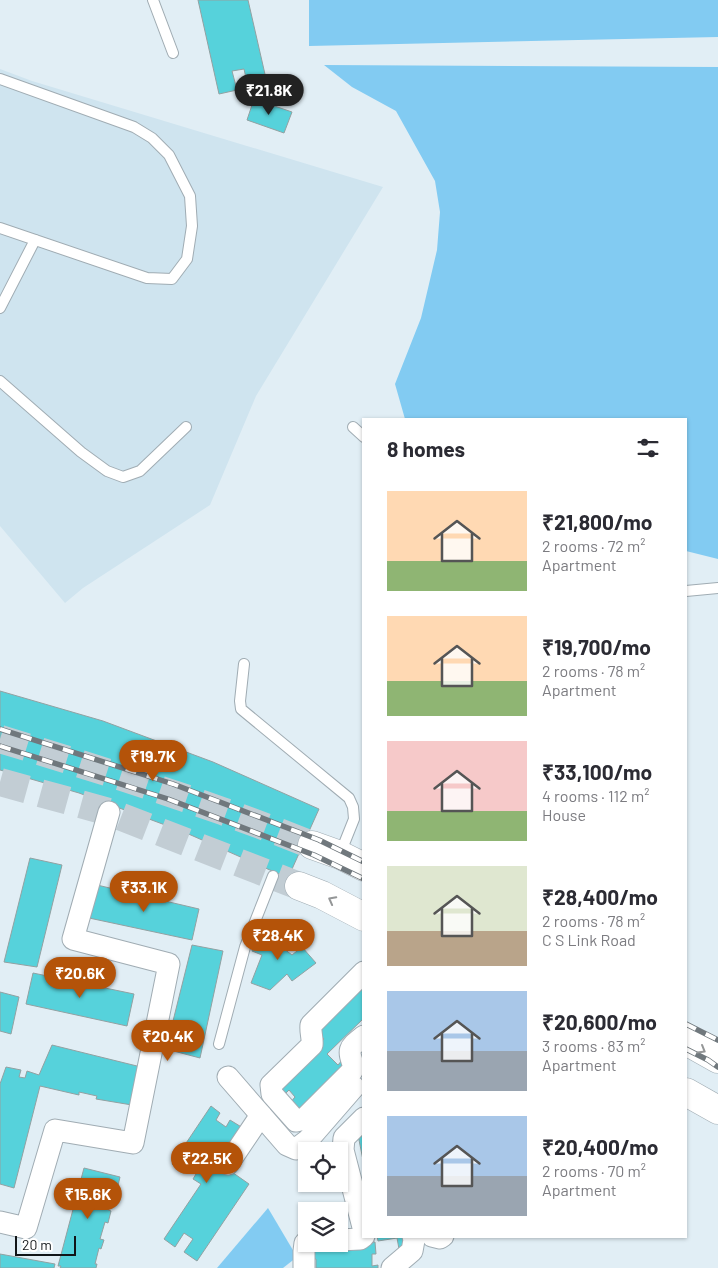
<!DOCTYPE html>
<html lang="en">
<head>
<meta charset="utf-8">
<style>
  body { margin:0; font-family:Barlow,sans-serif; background:#f2f2f3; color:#2b2b33; height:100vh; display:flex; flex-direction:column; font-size:19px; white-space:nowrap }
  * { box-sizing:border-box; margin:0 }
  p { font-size:16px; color:#7c7c81 }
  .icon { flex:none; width:28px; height:28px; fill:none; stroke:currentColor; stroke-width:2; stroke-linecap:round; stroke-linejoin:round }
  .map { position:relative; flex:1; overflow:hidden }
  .side { position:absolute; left:362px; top:418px; width:325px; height:820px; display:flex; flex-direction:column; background:#fff; border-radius:0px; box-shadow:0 1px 4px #0004 }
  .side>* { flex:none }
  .tools { position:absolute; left:298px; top:1142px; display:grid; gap:10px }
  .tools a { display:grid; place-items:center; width:50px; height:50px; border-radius:0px; background:#fff; box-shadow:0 1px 4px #0004; font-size:25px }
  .scale { position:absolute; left:15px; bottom:12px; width:61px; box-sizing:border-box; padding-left:5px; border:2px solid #111518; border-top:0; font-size:14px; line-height:18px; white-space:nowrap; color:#111518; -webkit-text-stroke:4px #fff; paint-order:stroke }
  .price { position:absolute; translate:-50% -42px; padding:0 11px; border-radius:18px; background:#b45309; color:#fff; font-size:16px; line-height:32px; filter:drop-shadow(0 1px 2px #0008) }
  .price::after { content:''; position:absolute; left:50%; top:30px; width:15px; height:11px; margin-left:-8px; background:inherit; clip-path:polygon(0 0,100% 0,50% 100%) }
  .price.current { background:#222; color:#fff }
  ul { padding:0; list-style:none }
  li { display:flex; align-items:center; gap:15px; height:125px; padding:0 25px }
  li span { display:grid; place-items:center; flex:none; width:140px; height:100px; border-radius:0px; color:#555 }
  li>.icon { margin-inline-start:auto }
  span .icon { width:60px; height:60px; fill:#fffc; stroke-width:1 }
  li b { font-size:21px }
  h2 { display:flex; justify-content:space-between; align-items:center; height:60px; padding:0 25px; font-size:21px }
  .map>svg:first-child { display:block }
  .built { fill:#cfe4ef }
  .green { fill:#82cbf2 }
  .building { fill:#56d2db; stroke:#92a1a2 }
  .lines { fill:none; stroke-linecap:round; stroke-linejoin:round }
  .primary-tunnel { stroke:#c2cdd4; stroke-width:28; stroke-dasharray:28 14; stroke-linecap:butt }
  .lane-casing { stroke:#a0acb3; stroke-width:12 }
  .street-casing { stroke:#a0acb3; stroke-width:23 }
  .primary-casing { stroke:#a0acb3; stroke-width:29 }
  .lane { stroke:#fff; stroke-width:10 }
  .street { stroke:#fff; stroke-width:21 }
  .primary { stroke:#fff; stroke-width:28 }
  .rail-casing { stroke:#70787d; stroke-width:5.5 }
  .rail { stroke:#fff; stroke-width:4; stroke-dasharray:11; stroke-linecap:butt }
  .oneway { stroke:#949697 }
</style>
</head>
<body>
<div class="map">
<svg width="718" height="1268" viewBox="0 0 718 1268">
  <rect width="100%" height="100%" fill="#e1eef5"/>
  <path class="built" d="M0,69l32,12 351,106 -127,209 -46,109 -127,83 -18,15 -65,-77z"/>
  <g class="green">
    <path d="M309,0h409v37l-409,9z"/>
    <path d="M324,65l394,2v492l-32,-8v-132h-281l-10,-35 26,-66 16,-68 3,-38 -5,-31 -39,-70 -44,-24z"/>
    <path d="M268,1208l29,49 -14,11h-66z"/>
  </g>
  <g class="building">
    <path d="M198,0h50l19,83 -19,4 -4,-18 -12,2 5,19 -18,4z"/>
    <path d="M254,99l38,13 -8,21 -37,-13z"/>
    <path d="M0,691l103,30 110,41 106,47 -31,69 -104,-46 -105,-39 -79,-23z"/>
    <path d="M30,858l32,7 -25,102 -33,-5z"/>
    <path d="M97,885l102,24 -7,31 -103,-22z"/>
    <path d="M261,927l22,8 -4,10 13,10 10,-8 14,16 -24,18 -5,-7 -17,16 -19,-7 11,-28 -10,-4z"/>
    <path d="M192,945l31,6 -23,107 -34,-9z"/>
    <path d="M33,973l101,21 -7,32 -101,-22z"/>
    <path d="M364,977v41l-37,36 11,11 5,-6 8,9 -49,47 -12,-12 5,-6 -6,-7 -6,6 -9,-9 50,-48 -11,-12z"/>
    <path d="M0,992l19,5 -8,37 -11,-3z"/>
    <path d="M52,1045l89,22 -9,38 -36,-6 1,-3 -18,-4v3l-39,-9 -26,102 -14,-4v-100l6,-17 15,3 -2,7 6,1 2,-7 12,4z"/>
    <path d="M211,1106l9,7 -4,7 10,7 4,-7 13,8 -24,35 30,21 -52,77 -13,-9 9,-13 -9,-6 -9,14 -11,-8 37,-55 -8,-5 3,-5 -9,-6 -3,5 -12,-9z"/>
    <path d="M364,1134v31l-6,-30z"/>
    <path d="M84,1168l36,9 -4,17 -4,-1 -4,17 3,1 -3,12 -3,-1 -5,17 4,1 -3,9 -2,-1 -4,16h2l-1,4h-36l1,-2h-3z"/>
    <path d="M377,1236h30l2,11 -10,2 -2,-11 -19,3z"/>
    <path d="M375,1242l1,12h-4v12l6,-1v3h-62v-9h-6l-1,-14z"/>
    <path d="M0,1254l55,10 -1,4h-54z"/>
  </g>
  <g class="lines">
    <g class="primary-tunnel">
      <path d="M0,739c105,32 210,65 312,106"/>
      <path d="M0,782l109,30 190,74"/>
    </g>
    <g class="lane-casing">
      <g id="lane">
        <path d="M153,0l20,53"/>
        <path d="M0,79l134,48 18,11 17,17 21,41 2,30 -5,33 -15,20 -25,-1 -147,-50"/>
        <path d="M0,308l35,-68"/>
        <path d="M0,381l81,71 26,19 16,6 17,-6 46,-44"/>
        <path d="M353,427l11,10"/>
        <path d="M686,591l32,-3"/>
        <path d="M244,664l-4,37 1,8 108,89 4,9 1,12 -14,35"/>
        <path d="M219,1044l26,-97 28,-71"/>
      </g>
    </g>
    <g class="street-casing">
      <g id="street">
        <path d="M364,972l-53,53c-1,7 2,14 1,20l-41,40 1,9 24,27 8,-2 48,-48 2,-4c-7,-19 -5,-19 10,-31"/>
        <path d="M228,1077l59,68 9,4 12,-9 46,-53"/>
        <path d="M364,1118l-20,20 -1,12 21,81"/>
        <path d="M228,1164l33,-49"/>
        <path d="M0,1222l26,6 29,-98 78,13 36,-179 -96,-25 36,-127"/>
        <path d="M432,1236l8,2 3,-2"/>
        <path d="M339,1240l21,-1 4,-3"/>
        <path d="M304,1268v-17l1,-8h1"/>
        <path d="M392,1268l20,-17 2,-11 -1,-4"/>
      </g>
    </g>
    <g class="primary-casing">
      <g id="primary">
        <path d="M312,845l28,10 24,12"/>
        <path d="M299,886l23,9 42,22"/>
        <path d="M686,1041l32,18"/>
        <path d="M686,1092l32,18"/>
      </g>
    </g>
    <use href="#lane" class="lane"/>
    <use href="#street" class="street"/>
    <use href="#primary" class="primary"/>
    <g class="rail-casing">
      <g id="rail">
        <path d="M0,729l173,55 146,56 45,22"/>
        <path d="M0,746l168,53 146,56 50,24"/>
        <path d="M686,1024l32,16"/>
        <path d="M686,1049l22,11 10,7"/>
      </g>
    </g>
    <use href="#rail" class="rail"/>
  </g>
  <defs><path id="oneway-chevron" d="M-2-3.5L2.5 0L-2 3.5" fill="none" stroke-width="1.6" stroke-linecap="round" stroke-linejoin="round" transform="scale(1.25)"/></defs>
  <g class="oneway">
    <use href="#oneway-chevron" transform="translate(332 900) rotate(-152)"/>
    <use href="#oneway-chevron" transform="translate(702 1050) rotate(30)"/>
  </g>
</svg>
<div class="tools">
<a><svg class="icon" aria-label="locate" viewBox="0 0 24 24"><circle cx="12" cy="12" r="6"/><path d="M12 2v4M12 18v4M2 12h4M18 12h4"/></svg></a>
<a><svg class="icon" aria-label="layers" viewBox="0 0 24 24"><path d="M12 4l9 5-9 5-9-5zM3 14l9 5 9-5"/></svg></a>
</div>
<div class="scale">20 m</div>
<b class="price current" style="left:269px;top:116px">₹21.8K</b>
<b class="price" style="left:153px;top:782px">₹19.7K</b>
<b class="price" style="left:144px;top:913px">₹33.1K</b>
<b class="price" style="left:278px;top:961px">₹28.4K</b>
<b class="price" style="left:80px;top:999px">₹20.6K</b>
<b class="price" style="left:168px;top:1062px">₹20.4K</b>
<b class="price" style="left:207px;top:1184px">₹22.5K</b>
<b class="price" style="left:88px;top:1220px">₹15.6K</b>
<section class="side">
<h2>8 homes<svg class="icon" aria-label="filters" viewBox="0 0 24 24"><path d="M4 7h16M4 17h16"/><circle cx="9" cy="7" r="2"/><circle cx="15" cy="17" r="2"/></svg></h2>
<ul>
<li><span style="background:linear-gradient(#ffd9b3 70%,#8fb573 0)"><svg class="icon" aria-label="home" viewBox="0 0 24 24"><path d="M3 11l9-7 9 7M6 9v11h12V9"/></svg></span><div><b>₹21,800/mo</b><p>2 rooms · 72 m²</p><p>Apartment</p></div></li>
<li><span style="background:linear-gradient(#ffd9b3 65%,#8fb573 0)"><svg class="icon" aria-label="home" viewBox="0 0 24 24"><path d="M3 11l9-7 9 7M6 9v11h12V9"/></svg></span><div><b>₹19,700/mo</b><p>2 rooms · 78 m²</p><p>Apartment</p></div></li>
<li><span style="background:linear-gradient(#f6c9c9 70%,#8fb573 0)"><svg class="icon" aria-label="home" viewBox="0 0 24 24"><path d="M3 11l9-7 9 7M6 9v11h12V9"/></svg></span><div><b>₹33,100/mo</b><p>4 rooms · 112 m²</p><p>House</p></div></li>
<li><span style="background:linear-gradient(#dfe7d0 65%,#b9a48a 0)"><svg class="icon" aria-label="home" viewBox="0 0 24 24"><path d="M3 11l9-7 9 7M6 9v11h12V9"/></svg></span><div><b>₹28,400/mo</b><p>2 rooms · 78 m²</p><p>C S Link Road</p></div></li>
<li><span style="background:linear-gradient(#a9c7e8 60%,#9aa5b1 0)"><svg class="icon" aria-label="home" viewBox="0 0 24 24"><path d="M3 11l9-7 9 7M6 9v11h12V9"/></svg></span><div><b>₹20,600/mo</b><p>3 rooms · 83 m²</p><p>Apartment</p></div></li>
<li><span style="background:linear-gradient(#a9c7e8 60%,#9aa5b1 0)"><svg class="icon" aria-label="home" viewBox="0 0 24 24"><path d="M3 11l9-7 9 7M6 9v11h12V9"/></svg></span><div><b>₹20,400/mo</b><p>2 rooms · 70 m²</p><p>Apartment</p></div></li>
</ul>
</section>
</div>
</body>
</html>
